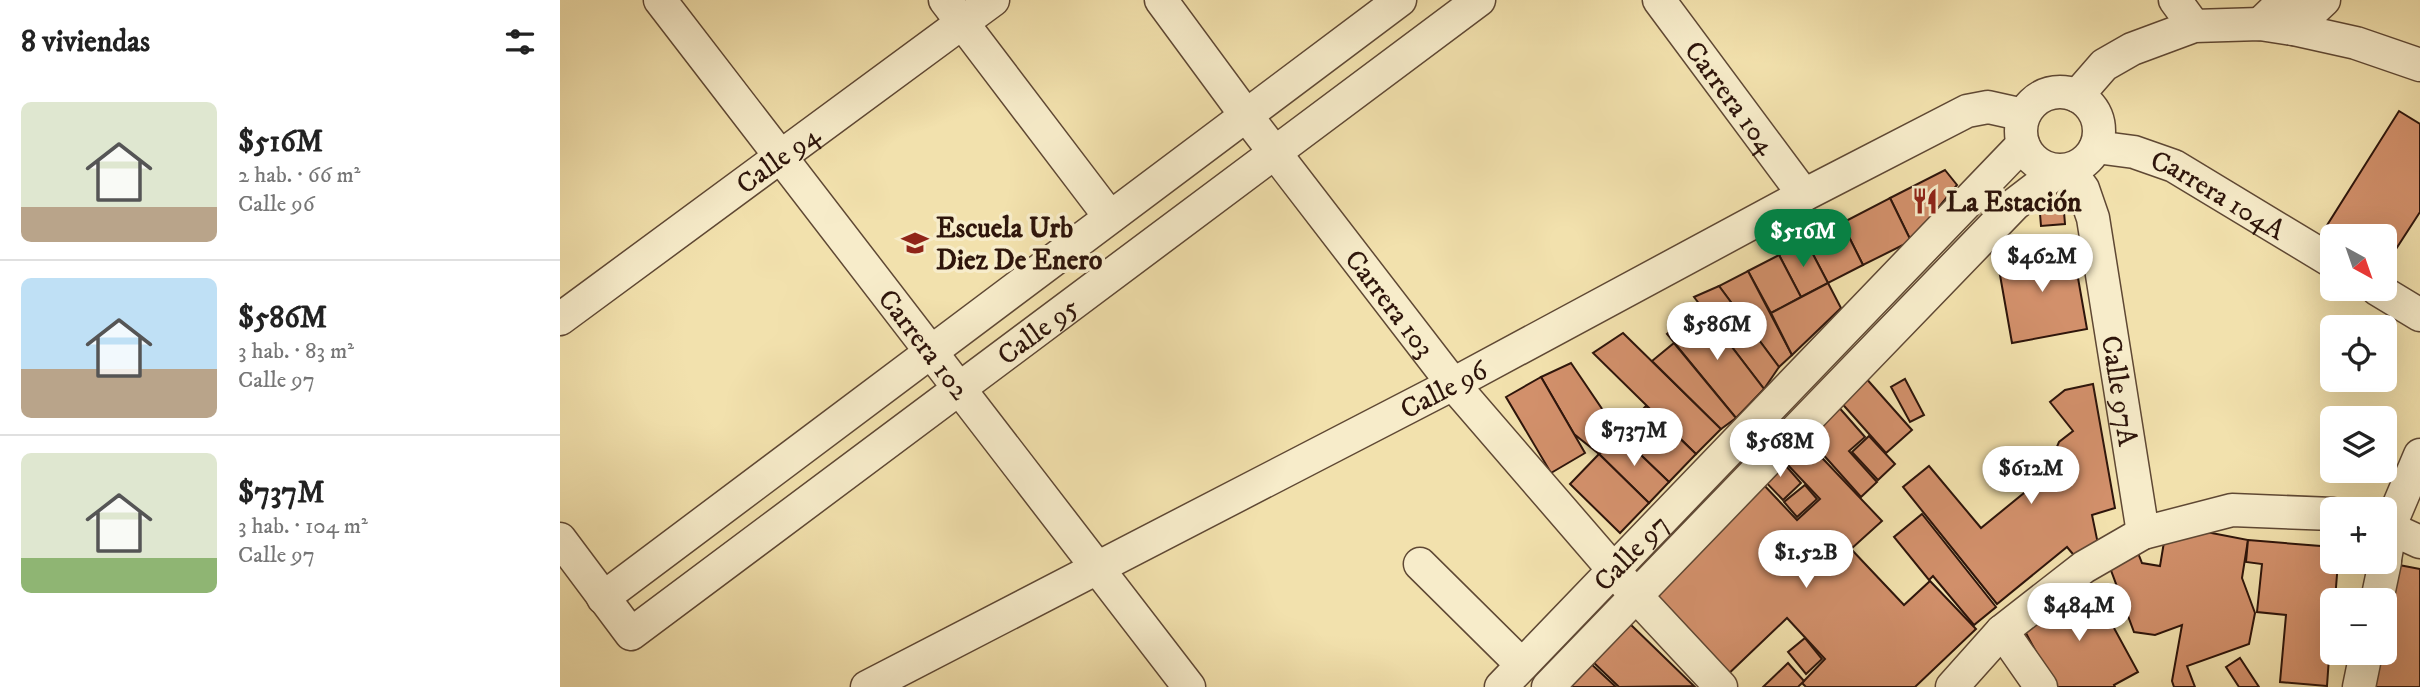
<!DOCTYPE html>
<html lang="es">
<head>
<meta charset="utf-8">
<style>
  body { margin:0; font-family:"IM FELL DW Pica",serif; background:#f6f6f6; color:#222; height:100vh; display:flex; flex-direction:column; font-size:26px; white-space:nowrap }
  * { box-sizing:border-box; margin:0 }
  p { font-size:23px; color:#767676 }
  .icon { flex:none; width:38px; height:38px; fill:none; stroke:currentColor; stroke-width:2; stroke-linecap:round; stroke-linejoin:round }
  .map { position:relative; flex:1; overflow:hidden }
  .panel { display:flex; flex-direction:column; background:#fff; width:560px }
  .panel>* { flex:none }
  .needle { width:46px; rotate:140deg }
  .controls { position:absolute; left:1760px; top:224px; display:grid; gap:14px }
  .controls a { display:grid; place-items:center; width:77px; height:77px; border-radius:10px; background:#fff; box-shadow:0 7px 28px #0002; font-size:35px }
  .price { position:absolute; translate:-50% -60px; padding:0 16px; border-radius:24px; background:#fff; color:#222; font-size:23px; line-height:46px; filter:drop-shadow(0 2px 4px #0008) }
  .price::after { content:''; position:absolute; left:50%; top:42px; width:21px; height:16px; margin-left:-10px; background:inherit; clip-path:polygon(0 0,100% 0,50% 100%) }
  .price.current { background:#0b8043; color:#fff }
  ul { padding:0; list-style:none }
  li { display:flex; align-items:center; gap:21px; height:175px; padding:0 21px }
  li+li { border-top:2px solid #e0e0e0 }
  li span { display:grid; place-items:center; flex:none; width:196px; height:140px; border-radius:10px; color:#555 }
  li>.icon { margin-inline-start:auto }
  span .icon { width:84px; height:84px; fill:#fffc; stroke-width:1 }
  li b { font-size:30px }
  h2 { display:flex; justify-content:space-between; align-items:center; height:84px; padding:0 21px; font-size:30px }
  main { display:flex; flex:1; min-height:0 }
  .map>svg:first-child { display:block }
  .building { fill:#d2906b; stroke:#2e150b; stroke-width:2 }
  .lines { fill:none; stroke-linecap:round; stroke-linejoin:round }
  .street-casing { stroke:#5f4834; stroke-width:35 }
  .street { stroke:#f7ecca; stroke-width:32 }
  .labels { text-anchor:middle; stroke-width:7; stroke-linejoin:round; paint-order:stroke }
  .street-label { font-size:28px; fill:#2e150b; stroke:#f7ecca }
  .poi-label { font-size:28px; font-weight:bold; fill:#2e150b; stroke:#f7ecca; text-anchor:start }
</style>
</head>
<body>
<main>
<section class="panel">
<h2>8 viviendas<svg class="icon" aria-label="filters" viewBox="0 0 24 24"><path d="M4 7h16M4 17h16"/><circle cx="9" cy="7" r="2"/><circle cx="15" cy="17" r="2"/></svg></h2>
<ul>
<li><span style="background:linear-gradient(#dfe7d0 75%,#b9a48a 0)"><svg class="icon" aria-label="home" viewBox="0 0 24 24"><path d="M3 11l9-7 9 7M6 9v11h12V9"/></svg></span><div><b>$516M</b><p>2 hab. · 66 m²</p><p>Calle 96</p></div></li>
<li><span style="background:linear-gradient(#bfe0f5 65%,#b9a48a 0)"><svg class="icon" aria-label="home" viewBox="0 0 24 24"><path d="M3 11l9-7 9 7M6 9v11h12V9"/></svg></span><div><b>$586M</b><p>3 hab. · 83 m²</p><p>Calle 97</p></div></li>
<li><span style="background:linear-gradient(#dfe7d0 75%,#8fb573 0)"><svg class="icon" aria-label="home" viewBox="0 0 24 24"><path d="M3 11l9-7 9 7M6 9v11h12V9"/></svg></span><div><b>$737M</b><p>3 hab. · 104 m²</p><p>Calle 97</p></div></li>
</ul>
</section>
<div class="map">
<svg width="1860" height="687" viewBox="0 0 1860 687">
  <rect width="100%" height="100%" fill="#f2e1ad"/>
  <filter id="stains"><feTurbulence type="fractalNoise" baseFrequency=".00286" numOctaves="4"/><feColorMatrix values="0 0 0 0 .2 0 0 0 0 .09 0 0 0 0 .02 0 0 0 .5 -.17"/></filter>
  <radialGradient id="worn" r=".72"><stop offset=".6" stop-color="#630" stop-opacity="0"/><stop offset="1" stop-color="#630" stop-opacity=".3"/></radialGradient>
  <g class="building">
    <path d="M1839,111l21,13v88l-35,54v-30h-52v10l-14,-8z"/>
    <path d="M1385,170l12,15 -46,56 -21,-43z"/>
    <path d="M1502,188l3,36 -24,2 -3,-36z"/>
    <path d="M1330,198l21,43 -48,24 -21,-42z"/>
    <path d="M1282,223l21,42 -35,18 -22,-42z"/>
    <path d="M1246,241l22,42 -27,14 -22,-42z"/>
    <path d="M1512,244l15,85 -75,14 -15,-85z"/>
    <path d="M1219,255l22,42 -30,16 -23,-42z"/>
    <path d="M1188,271l44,84 -13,12 -60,-81z"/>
    <path d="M1268,283l13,25 -49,47 -21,-42z"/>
    <path d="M1159,286l60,81 -15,22 -70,-92z"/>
    <path d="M1142,308l62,81 -28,29 -69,-84z"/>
    <path d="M1063,333l98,96 -25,25 -103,-101z"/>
    <path d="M1114,343l62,75 -15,11 -69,-68z"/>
    <path d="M1011,363l48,71 -20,20 -25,-20 -33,-57z"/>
    <path d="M1304,376l48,54 -26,23 -48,-54z"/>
    <path d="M981,377l44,76 -34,20 -45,-76z"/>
    <path d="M1345,379l19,36 -14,7 -19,-35z"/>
    <path d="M1533,384l22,124 -23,7 6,29 -20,16 -11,-13 -70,57 -94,-117 26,-21 52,62 43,-35 11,-2 -4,-17 22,-18 6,-14 14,-11 -23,-29 15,-12z"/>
    <path d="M1276,404l29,33 -16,14 28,31 -16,15 -57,-64z"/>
    <path d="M1086,406l50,48 -27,28 -50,-48z"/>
    <path d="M1059,434l50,48 -20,21 -50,-49z"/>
    <path d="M1309,436l26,28 -17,16 -26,-28z"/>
    <path d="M1247,442l75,79 -31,28 53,56 26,-24 46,48 -61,58h-109l-4,-4 23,-24 -38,-41 -64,61 -79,-85 117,-112 36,38 23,-21 -34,-36z"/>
    <path d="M1039,454l50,49 -29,30 -50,-49z"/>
    <path d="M1218,457l23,26 -18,17 -24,-25z"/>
    <path d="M1245,485l12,14 -20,18 -13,-15z"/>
    <path d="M1362,514l74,93 -22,18 -41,-49 -4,4 -35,-43z"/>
    <path d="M1636,530l52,10 -6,38 13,35 -6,31 -62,22 8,21h-21l-2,-6 10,-56 -27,10 -21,-3 -25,-67 29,-12 4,10 18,3 4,-24z"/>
    <path d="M1688,540l85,7v15h5l-3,38h-2l-6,86 -47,-4 6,-67 -29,-3 5,-48 -16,-2z"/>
    <path d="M1839,565l21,4v118h-48l7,-34h6v-27z"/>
    <path d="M1530,584l48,88 -24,13 1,2h-60l-35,-65z"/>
    <path d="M1068,622l66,64 -75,1 -28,-27z"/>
    <path d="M1245,638l17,21 -16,15 -18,-22z"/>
    <path d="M1680,658l19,29h-20l-13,-20z"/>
    <path d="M1028,661l28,26h-53z"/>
    <path d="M1228,663l16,18 -6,6h-35z"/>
  </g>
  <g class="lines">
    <g class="street-casing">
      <g id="street">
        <path id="s1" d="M100,0l529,687"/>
        <path d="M385,0l165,217"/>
        <path id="s2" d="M601,0l84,114 208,270 184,213 84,90"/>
        <path id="s3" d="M1099,0l145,195"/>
        <path d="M1615,0l19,26"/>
        <path d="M1700,24l25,-24"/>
        <path d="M1733,29l31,-29"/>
        <circle cx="1500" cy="131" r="39"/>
        <path d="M1517,96l27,-31 28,-16 62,-23 66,-2 33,5 63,14 64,22"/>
        <path id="s4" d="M1536,147l38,5 40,14 159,96"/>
        <path id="s5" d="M1509,170l14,19 10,29 50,315"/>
        <path d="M1817,289l43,26"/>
        <path id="s6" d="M0,319l433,-319"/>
        <path d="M1825,526l35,16"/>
        <path id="s7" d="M0,539l71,95 848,-634"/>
        <path d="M1825,559l7,-38 28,-66"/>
        <path d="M860,564l102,101"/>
        <path d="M43,598l797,-598"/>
        <path d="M1817,600l8,-38"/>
        <path d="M1442,631l39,56"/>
        <path id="s8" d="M307,687l586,-303 351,-189 163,-84 21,-4 36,8"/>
        <path id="s9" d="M941,687l522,-543"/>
        <path d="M988,687l467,-483 43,-33"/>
        <path d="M1392,687l50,-56 82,-64 59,-34 89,-23 101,4"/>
        <path d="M1799,687l7,-34"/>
      </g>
    </g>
    <use href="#street" class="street"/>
  </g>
  <defs>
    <g id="restaurant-bare" transform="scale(2.1)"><path d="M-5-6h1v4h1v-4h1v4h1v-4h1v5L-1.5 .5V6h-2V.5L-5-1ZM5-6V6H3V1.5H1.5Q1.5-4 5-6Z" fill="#8f2418" stroke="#f7ecca" stroke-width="2.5" paint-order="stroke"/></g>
    <g id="school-bare" transform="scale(2.1)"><path d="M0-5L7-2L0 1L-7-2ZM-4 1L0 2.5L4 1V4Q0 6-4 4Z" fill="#8f2418" stroke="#f7ecca" stroke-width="2.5" paint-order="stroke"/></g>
  </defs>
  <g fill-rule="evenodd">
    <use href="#restaurant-bare" x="1365" y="201"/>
    <use href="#school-bare" x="355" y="243"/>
  </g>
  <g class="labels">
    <g class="street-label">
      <text dy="10" stroke="none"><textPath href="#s3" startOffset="121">Carrera 104</textPath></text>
      <text dy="10" stroke="none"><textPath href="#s6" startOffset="270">Calle 94</textPath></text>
      <text dy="10" stroke="none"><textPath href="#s4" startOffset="133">Carrera 104A</textPath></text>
      <text dy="10" stroke="none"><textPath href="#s2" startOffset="380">Carrera 103</textPath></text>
      <text dy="10" stroke="none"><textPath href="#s7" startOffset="626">Calle 95</textPath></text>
      <text dy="10" stroke="none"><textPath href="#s1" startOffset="434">Carrera 102</textPath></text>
      <text dy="10" stroke="none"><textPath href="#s8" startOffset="649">Calle 96</textPath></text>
      <text dy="10" stroke="none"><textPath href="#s5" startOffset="229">Calle 97A</textPath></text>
      <text dy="10" stroke="none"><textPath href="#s9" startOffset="187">Calle 97</textPath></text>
    </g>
    <g class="poi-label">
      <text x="1386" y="211">La Estación</text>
      <text x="376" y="237">Escuela Urb<tspan x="376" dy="32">Diez De Enero</tspan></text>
    </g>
  </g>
  <rect width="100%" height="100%" filter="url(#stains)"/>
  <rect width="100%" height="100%" fill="url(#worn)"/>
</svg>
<div class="controls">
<a><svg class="needle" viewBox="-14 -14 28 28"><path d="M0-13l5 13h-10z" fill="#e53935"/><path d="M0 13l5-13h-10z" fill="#767676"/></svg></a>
<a><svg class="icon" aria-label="locate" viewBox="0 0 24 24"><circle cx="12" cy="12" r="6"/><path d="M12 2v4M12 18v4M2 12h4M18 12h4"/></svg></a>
<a><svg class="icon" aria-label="layers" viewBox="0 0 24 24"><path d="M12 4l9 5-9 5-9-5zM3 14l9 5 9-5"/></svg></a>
<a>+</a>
<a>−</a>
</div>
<b class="price current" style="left:1243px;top:269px">$516M</b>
<b class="price" style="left:1482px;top:294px">$462M</b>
<b class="price" style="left:1157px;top:362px">$586M</b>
<b class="price" style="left:1074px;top:468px">$737M</b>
<b class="price" style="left:1220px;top:479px">$568M</b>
<b class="price" style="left:1471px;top:506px">$612M</b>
<b class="price" style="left:1246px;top:590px">$1.52B</b>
<b class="price" style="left:1519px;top:643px">$484M</b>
</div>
</main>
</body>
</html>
